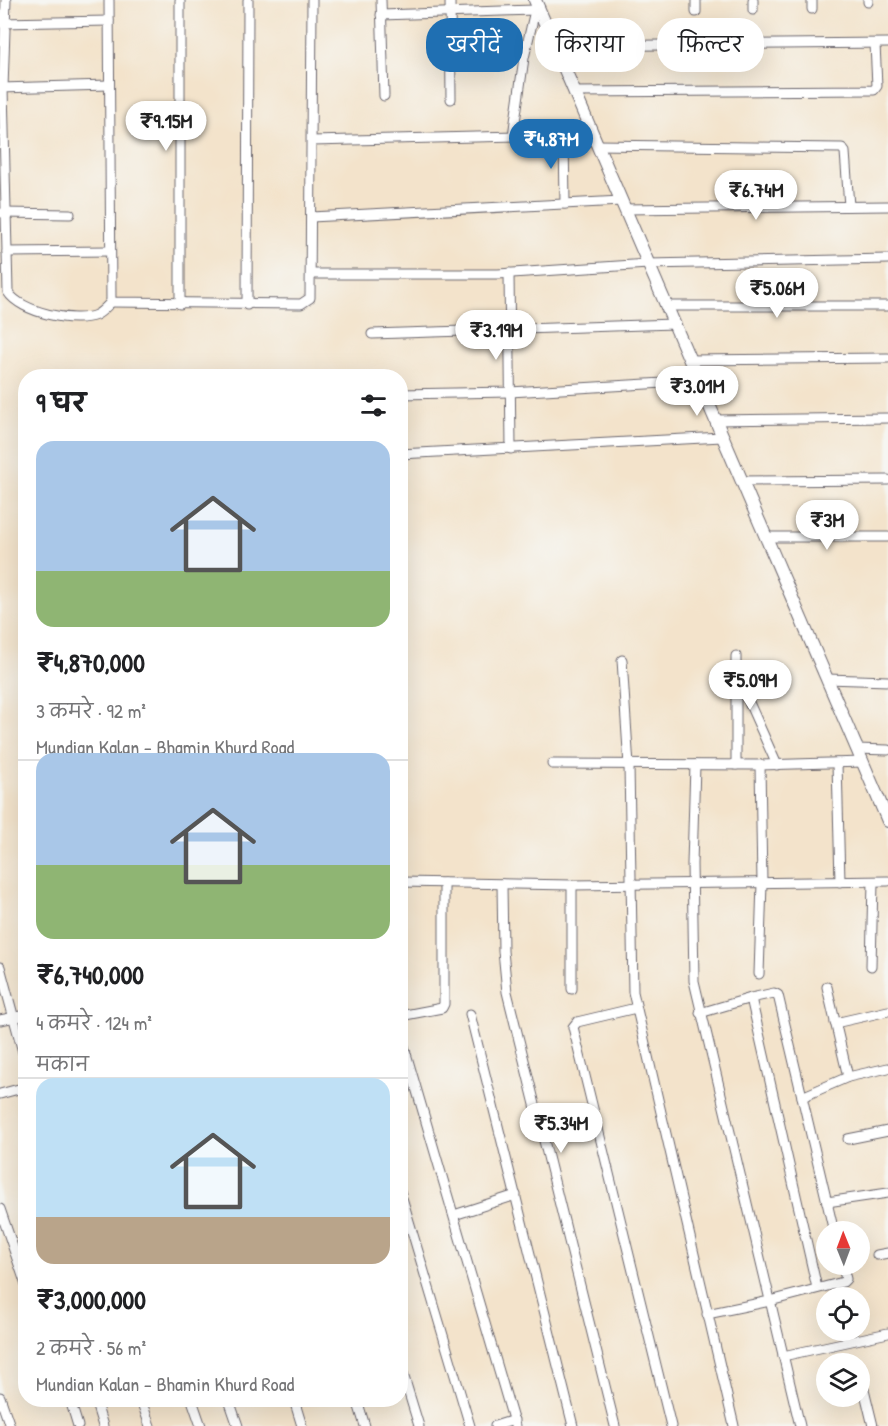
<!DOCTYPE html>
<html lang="hi">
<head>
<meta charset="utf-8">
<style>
  body { margin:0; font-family:"Patrick Hand","Playpen Sans Deva",sans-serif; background:#f6f6f6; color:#202124; height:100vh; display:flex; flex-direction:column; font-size:22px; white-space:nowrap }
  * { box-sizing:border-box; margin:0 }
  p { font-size:20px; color:#757577 }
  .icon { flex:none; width:33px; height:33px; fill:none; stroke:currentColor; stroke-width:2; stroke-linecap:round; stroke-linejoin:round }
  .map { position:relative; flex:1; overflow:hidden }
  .drawer { position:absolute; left:18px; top:369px; width:390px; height:1038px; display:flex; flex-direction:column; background:#fff; border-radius:24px; box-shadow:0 6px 24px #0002 }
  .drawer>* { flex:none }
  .top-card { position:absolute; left:426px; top:18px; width:372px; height:54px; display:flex; gap:12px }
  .needle { width:39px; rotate:359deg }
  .controls { position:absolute; left:816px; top:1221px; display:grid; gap:12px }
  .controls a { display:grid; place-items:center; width:54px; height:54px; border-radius:50%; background:#fff; box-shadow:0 6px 24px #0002; font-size:30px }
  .price { position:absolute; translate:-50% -51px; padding:0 14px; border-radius:21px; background:#fff; color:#222; font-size:20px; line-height:39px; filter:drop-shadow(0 2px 3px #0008) }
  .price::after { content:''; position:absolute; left:50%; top:36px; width:18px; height:14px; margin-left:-9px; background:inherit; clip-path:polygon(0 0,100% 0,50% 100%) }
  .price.on { background:#1f6fb2; color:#fff }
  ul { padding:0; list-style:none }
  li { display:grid; align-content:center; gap:12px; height:318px; padding:0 18px }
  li+li { border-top:2px solid #e0e0e0 }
  li span { display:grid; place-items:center; height:186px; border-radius:18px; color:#555 }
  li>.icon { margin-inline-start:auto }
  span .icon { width:108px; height:108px; fill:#fffc; stroke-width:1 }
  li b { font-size:26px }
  h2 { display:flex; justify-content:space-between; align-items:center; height:72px; padding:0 18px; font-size:26px }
  .tag { padding:0 21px; border-radius:24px; background:#fff; box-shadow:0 6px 24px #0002; font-size:21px; line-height:54px }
  .tag.on { background:#1f6fb2; color:#fff }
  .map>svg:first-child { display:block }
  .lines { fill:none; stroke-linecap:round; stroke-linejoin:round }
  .street-casing { stroke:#6b666d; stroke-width:11 }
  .secondary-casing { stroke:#6b666d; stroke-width:14 }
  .street { stroke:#fff; stroke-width:9 }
  .secondary { stroke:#fff; stroke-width:12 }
</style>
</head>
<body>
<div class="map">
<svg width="888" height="1426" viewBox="0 0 888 1426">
  <rect width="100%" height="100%" fill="#f6f6f2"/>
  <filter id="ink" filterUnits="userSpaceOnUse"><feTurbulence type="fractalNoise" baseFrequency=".0167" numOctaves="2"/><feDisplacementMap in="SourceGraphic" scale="12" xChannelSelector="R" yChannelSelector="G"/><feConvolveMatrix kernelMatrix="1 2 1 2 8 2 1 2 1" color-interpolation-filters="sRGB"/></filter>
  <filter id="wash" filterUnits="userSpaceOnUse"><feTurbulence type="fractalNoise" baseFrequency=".008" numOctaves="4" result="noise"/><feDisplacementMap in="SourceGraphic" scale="24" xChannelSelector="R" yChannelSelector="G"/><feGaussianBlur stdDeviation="1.35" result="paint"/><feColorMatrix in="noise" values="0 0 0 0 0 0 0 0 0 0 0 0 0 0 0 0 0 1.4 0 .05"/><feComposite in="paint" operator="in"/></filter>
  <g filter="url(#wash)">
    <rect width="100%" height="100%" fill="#f3e3cb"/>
  </g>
  <g filter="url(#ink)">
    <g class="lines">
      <g class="street-casing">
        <g id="street">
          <path d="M6,0l-3,88 5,204c12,20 67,32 88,23 6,-3 10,-8 15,-13"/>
          <path d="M109,0l2,302 190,2 9,-6 2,-298"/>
          <path d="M180,0v304"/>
          <path d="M381,0l3,96"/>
          <path d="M450,0l1,99"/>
          <path d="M696,0v12"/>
          <path d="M868,2v-2"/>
          <path d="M812,9v-9"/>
          <path d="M753,10v-10"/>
          <path d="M381,15l154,-5"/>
          <path d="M0,23l109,-2"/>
          <path d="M555,46l333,-3"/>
          <path d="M0,88l109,-3"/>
          <path d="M574,92l300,-2 3,-4 -2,-42"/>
          <path d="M564,135l1,69"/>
          <path d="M513,136l11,-78 12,-52"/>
          <path d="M312,141l252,-6 7,-2 16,-11"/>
          <path d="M597,145l245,3 3,4 4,54"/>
          <path d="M624,209l264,-3"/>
          <path d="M2,213l68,1"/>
          <path d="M311,217l310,-16"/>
          <path d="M7,252l103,-1"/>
          <path d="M509,273l2,176"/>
          <path d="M311,274h187l150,-10 240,-5"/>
          <path d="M247,305l1,-305"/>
          <path d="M665,306h223"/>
          <path d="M372,334l302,-10"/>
          <path d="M689,360l199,-2"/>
          <path d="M400,394l110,-2 188,-11"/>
          <path d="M715,420l173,-2"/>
          <path d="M400,454l322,-17"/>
          <path d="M741,481l147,-1"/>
          <path d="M765,537h123"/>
          <path d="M736,656v109"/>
          <path d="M622,660l7,106 4,226 101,434"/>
          <path d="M738,678l39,87"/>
          <path d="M827,679l61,2"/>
          <path d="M857,749l31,1"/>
          <path d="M837,763l3,119"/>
          <path d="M552,764l208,1 103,-3"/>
          <path d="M695,765l-3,99 2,117 106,445"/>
          <path d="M400,882l172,3 316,-4"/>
          <path d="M502,884l1,67 4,41 108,434"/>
          <path d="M572,885v104"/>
          <path d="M871,966l2,-84"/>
          <path d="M0,967l26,96"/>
          <path d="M759,974l3,-91 -2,-118"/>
          <path d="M827,987l21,90"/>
          <path d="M751,998l23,-5 4,2 56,237"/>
          <path d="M636,1008l-59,14 -4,5 98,399"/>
          <path d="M700,1013l51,-15 66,290"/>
          <path d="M470,1014l103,412"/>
          <path d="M400,1016l42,-8 2,-4v-121"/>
          <path d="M0,1020l26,-5"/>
          <path d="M835,1023l53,-12"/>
          <path d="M400,1033l115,393"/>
          <path d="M0,1094l26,-7"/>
          <path d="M802,1097l46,-20 40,-9"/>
          <path d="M848,1139l40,-8"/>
          <path d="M400,1191l70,235"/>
          <path d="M827,1202l61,-9"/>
          <path d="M0,1209l26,76"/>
          <path d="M454,1215l62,-20"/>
          <path d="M877,1255l11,-2"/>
          <path d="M707,1314l63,-13 73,-19 3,-3 -4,-15"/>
          <path d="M783,1356l105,-23"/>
          <path d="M400,1364l19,62"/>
          <path d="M864,1389l9,37"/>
          <path d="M0,1397l10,29"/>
          <path d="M70,1400l8,26"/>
          <path d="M95,1400l8,26"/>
          <path d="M141,1400l9,26"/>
          <path d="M192,1400l9,26"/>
          <path d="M229,1400l9,26"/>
          <path d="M294,1400l8,26"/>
          <path d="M357,1400l8,26"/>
          <path d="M495,1426l19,-6"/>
        </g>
      </g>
      <g class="secondary-casing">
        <path id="secondary" d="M535,0l353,821"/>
      </g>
      <use href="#street" class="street"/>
      <use href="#secondary" class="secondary"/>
    </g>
  </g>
</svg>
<div class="controls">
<a><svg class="needle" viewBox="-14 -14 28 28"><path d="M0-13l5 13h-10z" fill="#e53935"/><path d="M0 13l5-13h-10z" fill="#757577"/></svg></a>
<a><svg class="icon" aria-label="locate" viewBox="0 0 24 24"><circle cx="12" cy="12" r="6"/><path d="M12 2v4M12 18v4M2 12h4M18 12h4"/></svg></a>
<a><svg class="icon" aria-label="layers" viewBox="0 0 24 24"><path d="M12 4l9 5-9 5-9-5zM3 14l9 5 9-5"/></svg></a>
</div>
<b class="price" style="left:166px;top:152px">₹9.15M</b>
<b class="price on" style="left:551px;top:170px">₹4.87M</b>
<b class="price" style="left:756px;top:221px">₹6.74M</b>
<b class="price" style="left:777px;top:319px">₹5.06M</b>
<b class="price" style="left:496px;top:361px">₹3.19M</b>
<b class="price" style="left:697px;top:417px">₹3.01M</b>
<b class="price" style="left:827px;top:551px">₹3M</b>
<b class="price" style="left:750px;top:711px">₹5.09M</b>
<b class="price" style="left:561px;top:1154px">₹5.34M</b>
<div class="top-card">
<a class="tag on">खरीदें</a>
<a class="tag">किराया</a>
<a class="tag">फ़िल्टर</a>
</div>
<section class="drawer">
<h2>9 घर<svg class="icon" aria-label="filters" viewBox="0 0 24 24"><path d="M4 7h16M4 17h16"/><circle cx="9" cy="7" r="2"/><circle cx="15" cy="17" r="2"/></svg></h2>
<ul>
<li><span style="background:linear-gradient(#a9c7e8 70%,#8fb573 0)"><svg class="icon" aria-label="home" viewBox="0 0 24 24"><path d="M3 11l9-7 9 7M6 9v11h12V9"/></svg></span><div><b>₹4,870,000</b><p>3 कमरे · 92 m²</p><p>Mundian Kalan - Bhamin Khurd Road</p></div></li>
<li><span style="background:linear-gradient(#a9c7e8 60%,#8fb573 0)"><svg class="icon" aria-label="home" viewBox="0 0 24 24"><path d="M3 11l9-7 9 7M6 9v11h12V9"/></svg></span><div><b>₹6,740,000</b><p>4 कमरे · 124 m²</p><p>मकान</p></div></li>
<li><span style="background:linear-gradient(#bfe0f5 75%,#b9a48a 0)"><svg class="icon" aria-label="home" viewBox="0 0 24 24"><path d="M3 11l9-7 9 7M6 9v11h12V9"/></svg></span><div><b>₹3,000,000</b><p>2 कमरे · 56 m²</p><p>Mundian Kalan - Bhamin Khurd Road</p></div></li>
</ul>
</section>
</div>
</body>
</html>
